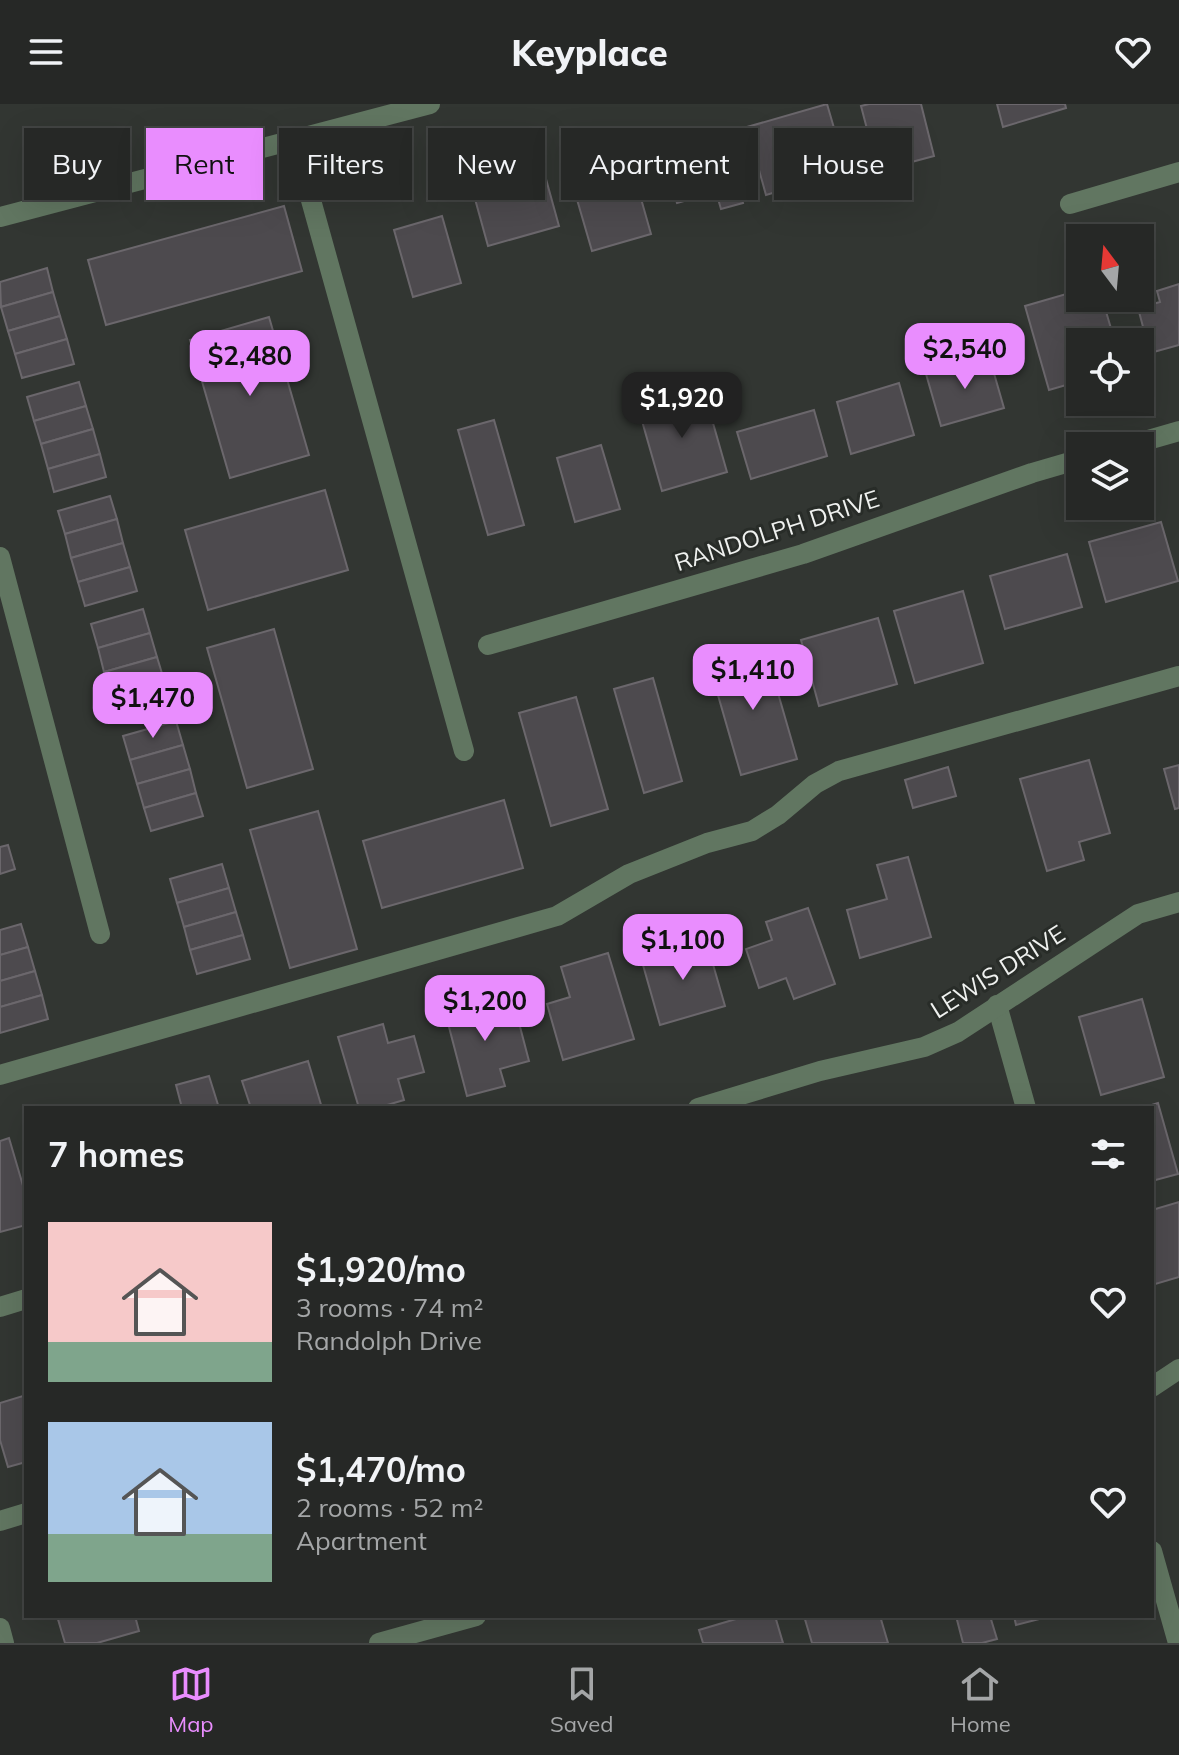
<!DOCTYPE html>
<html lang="en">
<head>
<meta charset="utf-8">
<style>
  body { margin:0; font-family:Mulish,sans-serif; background:#2e302e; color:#f1f3f6; height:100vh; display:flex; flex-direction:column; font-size:30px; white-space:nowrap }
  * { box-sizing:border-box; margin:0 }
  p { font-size:26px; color:#a4a6a7 }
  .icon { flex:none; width:44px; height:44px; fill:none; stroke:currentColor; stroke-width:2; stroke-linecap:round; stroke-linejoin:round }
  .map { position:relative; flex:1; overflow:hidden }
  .drawer { position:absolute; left:24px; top:1002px; width:1130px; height:512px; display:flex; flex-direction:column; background:#262826; border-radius:0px; box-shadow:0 8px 32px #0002,0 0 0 2px #424443 }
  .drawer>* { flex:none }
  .hud { position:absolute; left:24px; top:24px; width:1132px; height:72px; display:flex; gap:16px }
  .needle { width:52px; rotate:344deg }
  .tools { position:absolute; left:1066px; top:120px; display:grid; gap:16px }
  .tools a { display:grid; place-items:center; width:88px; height:88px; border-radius:0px; background:#262826; box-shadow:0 8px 32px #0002,0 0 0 2px #424443; font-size:40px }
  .price { position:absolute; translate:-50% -68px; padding:0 18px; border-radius:16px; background:#e98dfe; color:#111; font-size:26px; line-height:52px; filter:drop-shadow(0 2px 4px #0008) }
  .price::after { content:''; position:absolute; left:50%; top:48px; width:24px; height:18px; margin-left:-12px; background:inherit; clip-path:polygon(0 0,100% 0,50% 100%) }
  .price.on { background:#222; color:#fff }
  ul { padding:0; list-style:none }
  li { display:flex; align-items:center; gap:24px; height:200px; padding:0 24px }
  li span { display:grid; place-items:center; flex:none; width:224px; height:160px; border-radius:0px; color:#555 }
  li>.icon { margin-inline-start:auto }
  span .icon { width:96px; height:96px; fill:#fffc; stroke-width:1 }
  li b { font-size:34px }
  h2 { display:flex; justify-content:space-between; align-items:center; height:96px; padding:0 24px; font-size:34px }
  .chip { padding:0 28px; border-radius:0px; background:#262826; box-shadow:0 8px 32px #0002,0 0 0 2px #424443; font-size:28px; line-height:72px }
  .chip.on { background:#e98dfe; color:#111 }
  header { display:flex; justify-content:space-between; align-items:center; height:104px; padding:0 24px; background:#262826; font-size:36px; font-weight:800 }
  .dock { display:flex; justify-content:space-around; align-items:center; height:112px; border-top:2px solid #424443; background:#262826; font-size:22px; color:#a4a6a7 }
  .dock a { display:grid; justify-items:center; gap:4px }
  .dock .on { color:#e98dfe }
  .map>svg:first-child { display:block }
  .building { fill:#4d4a4e; stroke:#6b676c; stroke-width:2 }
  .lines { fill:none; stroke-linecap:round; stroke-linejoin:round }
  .minor { stroke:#617661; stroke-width:20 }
  .labels { text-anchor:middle; stroke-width:6; stroke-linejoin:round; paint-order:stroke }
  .street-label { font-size:24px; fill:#eff1ef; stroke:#282c28 }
</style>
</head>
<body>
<header><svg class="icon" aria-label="menu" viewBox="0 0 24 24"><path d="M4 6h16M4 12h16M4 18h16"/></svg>Keyplace<svg class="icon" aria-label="heart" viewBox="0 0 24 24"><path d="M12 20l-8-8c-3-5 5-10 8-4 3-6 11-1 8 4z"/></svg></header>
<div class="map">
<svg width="1179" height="1539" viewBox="0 0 1179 1539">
  <rect width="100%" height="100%" fill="#323632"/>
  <g class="building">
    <path d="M827,0l14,48 -50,14 5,20 -30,9 -19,-68z"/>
    <path d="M869,0h52l13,52 -56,15 -17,-65z"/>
    <path d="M997,0h68l1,4 -63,19z"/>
    <path d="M711,35l8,29 14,-4 10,39 -22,6 -5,-17 -39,11 -14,-50z"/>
    <path d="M625,38l26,92 -59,17 -23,-79 36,-10 -4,-13z"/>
    <path d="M546,75l13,47 -71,20 -13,-47z"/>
    <path d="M284,102l18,65 -196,54 -18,-65z"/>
    <path d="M442,112l19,67 -48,14 -19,-67z"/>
    <path d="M47,164l6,24 -52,15 -1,-25z"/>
    <path d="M1179,180v61l-29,8 -12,-45 22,-6 -3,-11z"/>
    <path d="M1080,186v8h22l13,44h-35v39l-31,9 -24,-84z"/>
    <path d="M53,188l7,24 -52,15 -7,-24z"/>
    <path d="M60,212l7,23 -52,15 -7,-23z"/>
    <path d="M269,213l40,138 -79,23 -40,-138z"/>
    <path d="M67,235l7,25 -52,14 -7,-24z"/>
    <path d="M989,252l15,52 -63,18 -15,-52z"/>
    <path d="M79,278l7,24 -52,15 -7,-24z"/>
    <path d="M899,279l15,52 -63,19 -14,-52z"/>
    <path d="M703,284l24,84 -65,19 -24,-84z"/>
    <path d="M86,302l7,23 -52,15 -7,-23z"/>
    <path d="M814,306l13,46 -76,23 -14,-47z"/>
    <path d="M494,316l30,105 -36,10 -30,-105z"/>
    <path d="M93,325l7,25 -52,15 -7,-25z"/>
    <path d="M601,341l19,64 -45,13 -18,-64z"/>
    <path d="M100,350l6,23 -52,15 -6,-23z"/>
    <path d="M325,386l23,80 -140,40 -23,-80z"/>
    <path d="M110,392l7,23 -52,15 -7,-23z"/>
    <path d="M117,415l6,24 -52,15 -6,-24z"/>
    <path d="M1161,418l17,59 -72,21 -17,-60z"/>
    <path d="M123,439l7,24 -52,15 -7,-24z"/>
    <path d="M1067,450l15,53 -77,22 -15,-53z"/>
    <path d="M130,463l7,24 -52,15 -7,-24z"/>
    <path d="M963,487l20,72 -68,20 -21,-72z"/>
    <path d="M143,505l7,24 -52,15 -7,-24z"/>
    <path d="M878,514l19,66 -78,22 -18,-66z"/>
    <path d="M274,525l39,140 -66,19 -40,-140z"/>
    <path d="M150,529l7,24 -53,15 -6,-24z"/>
    <path d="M765,544l32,111 -56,16 -32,-111z"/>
    <path d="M157,553l7,23 -53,15 -7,-23z"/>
    <path d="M653,574l29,103 -38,12 -30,-104z"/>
    <path d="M164,576l6,24 -52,15 -7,-24z"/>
    <path d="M576,593l32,112 -57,17 -32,-113z"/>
    <path d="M176,617l7,24 -53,15 -7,-24z"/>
    <path d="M183,641l7,24 -53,15 -7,-24z"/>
    <path d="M1089,656l21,73 -31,9 5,18 -37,11 -27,-92z"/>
    <path d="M1179,661v43l-4,1 -11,-40z"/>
    <path d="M948,663l8,29 -43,12 -8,-28z"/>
    <path d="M190,665l6,24 -52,15 -7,-24z"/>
    <path d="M196,689l7,23 -52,15 -7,-23z"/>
    <path d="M504,696l19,68 -141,40 -19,-67z"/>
    <path d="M318,707l39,138 -67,19 -40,-138z"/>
    <path d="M8,741l7,24 -15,5v-27z"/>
    <path d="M908,753l23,80 -71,21 -13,-48 40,-11 -10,-34z"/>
    <path d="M222,760l7,24 -52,15 -7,-24z"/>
    <path d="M229,784l7,24 -52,15 -7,-24z"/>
    <path d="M808,804l27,76 -41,15 -8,-21 -27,10 -13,-39 26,-9 -6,-18z"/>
    <path d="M236,808l7,23 -53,15 -6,-23z"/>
    <path d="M21,820l7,23 -28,8v-25z"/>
    <path d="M243,831l7,24 -53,15 -7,-24z"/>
    <path d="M706,836l19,66 -65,19 -19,-67z"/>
    <path d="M28,843l7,24 -35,10v-26z"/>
    <path d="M608,849l26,86 -71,21 -16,-56 23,-7 -9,-30z"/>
    <path d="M35,867l7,24 -42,12v-26z"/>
    <path d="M42,891l6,24 -48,14v-26z"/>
    <path d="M470,893l4,14 39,-11 16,61 -29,8 5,17 -38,10 -24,-92z"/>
    <path d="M1142,895l22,78 -63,18 -22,-78z"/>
    <path d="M383,920l5,19 26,-7 10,36 -26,7 6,21 -27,8h-18l-21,-71z"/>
    <path d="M308,957l14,47h-71l-9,-27z"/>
    <path d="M209,972l10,32h-37l-6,-23z"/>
    <path d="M1158,999l20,71 -26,7v-73h-10z"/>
    <path d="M9,1034l17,58v29l-26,7v-91z"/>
    <path d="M1179,1098v75l-27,8v-75z"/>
    <path d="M26,1291v67l-18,5 -8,-27v-37z"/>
    <path d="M57,1512h78l4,15 -42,12h-32z"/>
    <path d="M746,1512h29l8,27h-80l-4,-13z"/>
    <path d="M804,1512h76l8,27h-76z"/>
    <path d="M956,1512h34l7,23 -15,4h-19z"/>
    <path d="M1014,1512h37l-35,9z"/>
  </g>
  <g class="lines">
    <g class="minor">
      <path d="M294,35l170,612"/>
      <path d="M1070,100l109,-32"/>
      <path d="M0,113l430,-113"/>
      <path d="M1127,342l52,-15"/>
      <path d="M0,453l100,377"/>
      <path d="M488,541l315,-91 229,-81 48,-14"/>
      <path d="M997,901l29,103"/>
      <path d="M0,971l557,-159 72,-42 78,-31 45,-12 26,-16 37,-31 24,-13 340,-95"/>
      <path d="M698,1004l122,-37 104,-24 34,-15 180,-118 41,-12"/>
      <path d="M0,1203l26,-8"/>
      <path d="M1152,1283l27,-18"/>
      <path d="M0,1417l26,-8"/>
      <path d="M1152,1447l26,92"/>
      <path d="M0,1524l4,15"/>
      <path d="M379,1539l97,-27"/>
    </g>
  </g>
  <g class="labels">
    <g class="street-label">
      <text transform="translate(777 427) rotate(-18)" y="8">RANDOLPH DRIVE</text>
      <text transform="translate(998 868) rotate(-32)" y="8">LEWIS DRIVE</text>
    </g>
  </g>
</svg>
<div class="tools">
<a><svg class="needle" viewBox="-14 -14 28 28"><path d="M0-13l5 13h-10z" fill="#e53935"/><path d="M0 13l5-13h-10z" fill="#a4a6a7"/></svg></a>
<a><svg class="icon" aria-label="locate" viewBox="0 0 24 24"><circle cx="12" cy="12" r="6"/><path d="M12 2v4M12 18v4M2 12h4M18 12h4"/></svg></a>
<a><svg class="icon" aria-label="layers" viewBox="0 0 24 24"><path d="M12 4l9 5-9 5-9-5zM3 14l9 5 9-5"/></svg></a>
</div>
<b class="price" style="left:965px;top:287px">$2,540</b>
<b class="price" style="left:250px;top:294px">$2,480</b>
<b class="price on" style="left:682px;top:336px">$1,920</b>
<b class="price" style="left:753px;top:608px">$1,410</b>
<b class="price" style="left:153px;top:636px">$1,470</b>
<b class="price" style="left:683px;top:878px">$1,100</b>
<b class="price" style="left:485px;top:939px">$1,200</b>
<div class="hud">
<a class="chip">Buy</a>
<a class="chip on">Rent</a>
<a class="chip">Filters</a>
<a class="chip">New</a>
<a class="chip">Apartment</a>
<a class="chip">House</a>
</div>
<section class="drawer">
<h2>7 homes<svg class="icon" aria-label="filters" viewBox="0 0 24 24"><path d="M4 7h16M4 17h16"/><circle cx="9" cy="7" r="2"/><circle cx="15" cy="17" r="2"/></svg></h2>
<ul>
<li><span style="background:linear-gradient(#f6c9c9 75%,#7fa58c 0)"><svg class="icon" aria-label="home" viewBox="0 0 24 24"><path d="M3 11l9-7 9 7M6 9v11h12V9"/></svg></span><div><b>$1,920/mo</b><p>3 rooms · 74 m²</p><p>Randolph Drive</p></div><svg class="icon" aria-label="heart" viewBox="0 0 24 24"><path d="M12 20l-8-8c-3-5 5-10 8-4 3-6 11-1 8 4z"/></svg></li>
<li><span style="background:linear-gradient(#a9c7e8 70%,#7fa58c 0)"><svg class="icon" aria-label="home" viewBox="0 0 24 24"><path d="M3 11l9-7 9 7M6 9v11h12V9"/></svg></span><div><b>$1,470/mo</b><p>2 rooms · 52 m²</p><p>Apartment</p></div><svg class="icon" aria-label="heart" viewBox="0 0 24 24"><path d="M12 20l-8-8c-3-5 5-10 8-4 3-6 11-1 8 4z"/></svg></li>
</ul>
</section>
</div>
<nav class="dock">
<a class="on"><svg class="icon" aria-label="map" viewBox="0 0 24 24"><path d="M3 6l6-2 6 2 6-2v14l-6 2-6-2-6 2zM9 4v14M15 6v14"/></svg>Map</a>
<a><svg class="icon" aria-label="saved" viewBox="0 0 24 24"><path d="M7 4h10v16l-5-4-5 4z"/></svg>Saved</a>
<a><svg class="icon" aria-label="home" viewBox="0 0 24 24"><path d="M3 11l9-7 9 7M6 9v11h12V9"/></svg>Home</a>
</nav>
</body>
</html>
